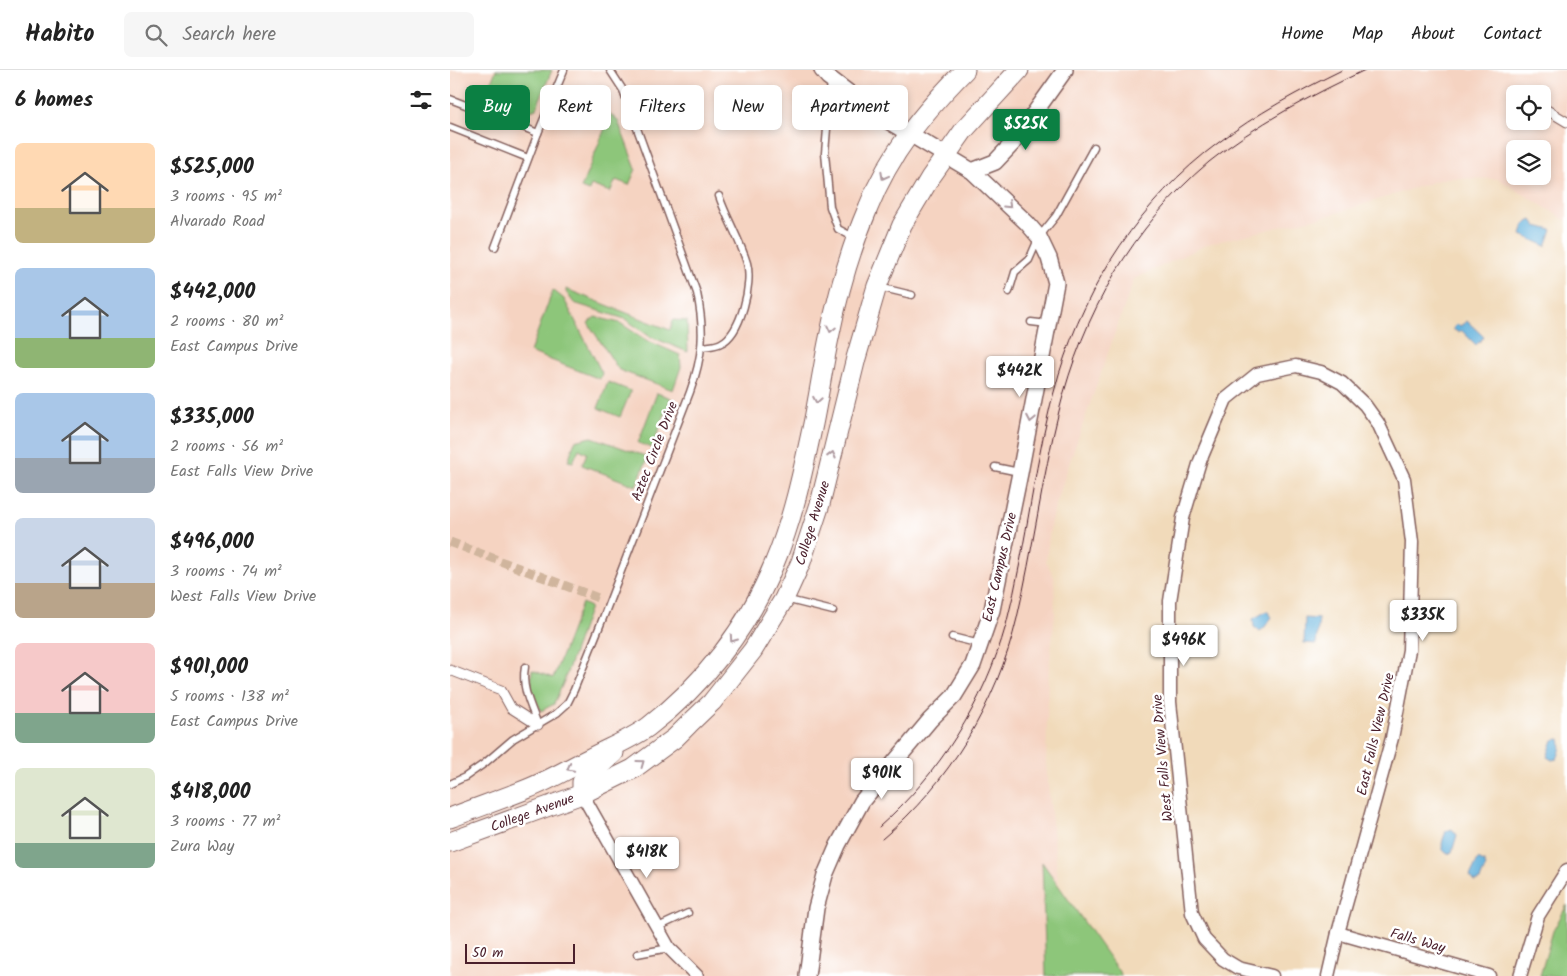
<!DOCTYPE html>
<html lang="en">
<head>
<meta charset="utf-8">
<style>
  body { margin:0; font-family:Kalam,sans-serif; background:#f6f6f6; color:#222; height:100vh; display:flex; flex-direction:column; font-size:19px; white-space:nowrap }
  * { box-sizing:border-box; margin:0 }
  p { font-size:16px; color:#767676 }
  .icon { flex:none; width:28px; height:28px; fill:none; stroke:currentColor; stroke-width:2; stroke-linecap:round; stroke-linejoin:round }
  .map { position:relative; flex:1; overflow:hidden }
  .details { display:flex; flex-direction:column; background:#fff; width:450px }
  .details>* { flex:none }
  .guide { position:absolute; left:15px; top:15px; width:475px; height:45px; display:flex; gap:10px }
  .tools { position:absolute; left:1056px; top:15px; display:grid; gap:10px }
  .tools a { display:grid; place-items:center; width:45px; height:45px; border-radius:8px; background:#fff; box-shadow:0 2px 8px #0003; font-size:25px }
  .scale { position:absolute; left:15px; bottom:12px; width:110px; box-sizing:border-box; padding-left:5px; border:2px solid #4a1f2b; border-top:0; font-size:14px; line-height:18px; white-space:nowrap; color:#4a1f2b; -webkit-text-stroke:4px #fff; paint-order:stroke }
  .price { position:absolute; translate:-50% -42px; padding:0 11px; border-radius:5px; background:#fff; color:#222; font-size:16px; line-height:32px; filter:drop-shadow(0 1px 2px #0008) }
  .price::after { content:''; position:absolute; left:50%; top:30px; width:15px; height:11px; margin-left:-8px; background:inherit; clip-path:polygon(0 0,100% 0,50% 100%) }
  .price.on { background:#0b8043; color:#fff }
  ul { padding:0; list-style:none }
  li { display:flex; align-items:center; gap:15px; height:125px; padding:0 15px }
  li span { display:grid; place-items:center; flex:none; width:140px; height:100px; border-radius:8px; color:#555 }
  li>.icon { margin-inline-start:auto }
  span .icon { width:60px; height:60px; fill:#fffc; stroke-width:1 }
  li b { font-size:21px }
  h2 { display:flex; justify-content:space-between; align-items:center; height:60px; padding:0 15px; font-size:21px }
  .pill { padding:0 18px; border-radius:8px; background:#fff; box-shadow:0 2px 8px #0003; font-size:18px; line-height:45px }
  .pill.on { background:#0b8043; color:#fff }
  header { display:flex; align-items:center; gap:30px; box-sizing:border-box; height:70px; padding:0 25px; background:#fff; border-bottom:1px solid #e0e0e0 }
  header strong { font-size:24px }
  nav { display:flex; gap:28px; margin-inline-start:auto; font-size:18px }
  .search { width:350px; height:45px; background:#f6f6f6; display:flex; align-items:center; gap:12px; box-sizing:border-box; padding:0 18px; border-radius:8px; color:#767676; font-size:19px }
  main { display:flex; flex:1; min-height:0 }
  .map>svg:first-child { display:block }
  .built { fill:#f5d3c1; fill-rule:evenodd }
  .green { fill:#8dc67a; stroke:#6c7252 }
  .water { fill:#61b0db; stroke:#566883 }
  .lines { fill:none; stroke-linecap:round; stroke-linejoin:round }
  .pedestrian-tunnel { stroke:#d0b59d; stroke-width:9; stroke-dasharray:9 4.5; stroke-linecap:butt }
  .service-casing { stroke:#84605d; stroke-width:9 }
  .pedestrian-casing { stroke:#84605d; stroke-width:11 }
  .minor-casing { stroke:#84605d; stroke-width:15 }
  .tertiary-casing { stroke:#84605d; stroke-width:18 }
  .primary-casing { stroke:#84605d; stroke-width:21 }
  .service { stroke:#fff; stroke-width:6 }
  .pedestrian { stroke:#fff; stroke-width:9 }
  .minor { stroke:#fff; stroke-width:12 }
  .tertiary { stroke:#fff; stroke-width:15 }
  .primary { stroke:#fff; stroke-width:19 }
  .tram { stroke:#4a1f2b; stroke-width:1 }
  .oneway { stroke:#ae9aa0 }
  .labels { text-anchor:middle; stroke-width:5; stroke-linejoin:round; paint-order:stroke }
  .street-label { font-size:14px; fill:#4a1f2b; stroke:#fff }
</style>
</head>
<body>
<header>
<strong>Habito</strong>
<div class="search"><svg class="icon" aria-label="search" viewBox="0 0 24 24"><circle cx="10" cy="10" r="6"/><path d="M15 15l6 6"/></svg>Search here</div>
<nav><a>Home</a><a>Map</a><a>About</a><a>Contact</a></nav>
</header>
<main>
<section class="details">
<h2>6 homes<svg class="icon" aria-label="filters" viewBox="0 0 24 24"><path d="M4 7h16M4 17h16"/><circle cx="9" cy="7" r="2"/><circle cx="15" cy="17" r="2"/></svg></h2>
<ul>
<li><span style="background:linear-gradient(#ffd9b3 65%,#c2b280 0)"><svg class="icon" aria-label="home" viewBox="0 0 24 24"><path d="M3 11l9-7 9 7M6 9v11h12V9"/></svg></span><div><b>$525,000</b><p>3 rooms · 95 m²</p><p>Alvarado Road</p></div></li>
<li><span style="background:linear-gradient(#a9c7e8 70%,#8fb573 0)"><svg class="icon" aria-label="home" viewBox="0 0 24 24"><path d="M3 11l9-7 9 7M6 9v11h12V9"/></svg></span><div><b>$442,000</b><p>2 rooms · 80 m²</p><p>East Campus Drive</p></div></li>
<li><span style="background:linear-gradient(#a9c7e8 65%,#9aa5b1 0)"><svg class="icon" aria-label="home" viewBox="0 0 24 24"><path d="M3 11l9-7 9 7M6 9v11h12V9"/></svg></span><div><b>$335,000</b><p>2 rooms · 56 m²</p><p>East Falls View Drive</p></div></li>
<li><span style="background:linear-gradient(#c9d6e8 65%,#b9a48a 0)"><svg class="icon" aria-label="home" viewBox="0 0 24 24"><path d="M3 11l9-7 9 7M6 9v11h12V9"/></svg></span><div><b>$496,000</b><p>3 rooms · 74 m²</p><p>West Falls View Drive</p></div></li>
<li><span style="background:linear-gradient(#f6c9c9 70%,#7fa58c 0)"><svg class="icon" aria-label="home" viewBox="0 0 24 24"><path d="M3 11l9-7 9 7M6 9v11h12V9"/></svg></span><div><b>$901,000</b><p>5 rooms · 138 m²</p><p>East Campus Drive</p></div></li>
<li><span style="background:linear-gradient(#dfe7d0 75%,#7fa58c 0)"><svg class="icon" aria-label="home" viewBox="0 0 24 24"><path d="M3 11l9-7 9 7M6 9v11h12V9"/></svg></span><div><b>$418,000</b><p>3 rooms · 77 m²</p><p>Zura Way</p></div></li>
</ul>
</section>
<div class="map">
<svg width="1117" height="906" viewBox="0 0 1117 906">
  <rect width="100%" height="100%" fill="#fff"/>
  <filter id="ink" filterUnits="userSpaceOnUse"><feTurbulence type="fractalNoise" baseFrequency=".02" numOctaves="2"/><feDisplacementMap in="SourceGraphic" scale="10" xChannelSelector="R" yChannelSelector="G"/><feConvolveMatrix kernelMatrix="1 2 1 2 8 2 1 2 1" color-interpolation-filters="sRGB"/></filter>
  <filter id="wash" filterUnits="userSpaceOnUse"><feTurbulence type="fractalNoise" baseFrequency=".0096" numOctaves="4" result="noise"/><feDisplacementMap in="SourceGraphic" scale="20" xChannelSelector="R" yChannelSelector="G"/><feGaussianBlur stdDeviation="1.12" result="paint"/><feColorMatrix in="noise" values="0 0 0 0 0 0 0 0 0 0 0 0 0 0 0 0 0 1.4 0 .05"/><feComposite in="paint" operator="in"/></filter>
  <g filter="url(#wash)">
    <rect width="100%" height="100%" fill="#f1daba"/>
    <path class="built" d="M0,0h1117v151l-69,-42 -52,-1 -116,37 -122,29 -74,35 -66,188 -17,54 -5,40 8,16 1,37 -7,66 -2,84 14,133 41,79h-651zM1065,24h27v27h-27zM1065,79h27v27h-27z"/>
    <g class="green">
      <path d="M46,0h56l-16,39c-16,7 -25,-3 -40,-6 -6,-2 -8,0 -16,-3l3,-7h4z"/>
      <path d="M133,31l25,11 10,9 18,48 -7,16 -13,-5 -6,12 -19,-7 -2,6 -8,-3 24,-60 -14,-6 2,-6 -14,-5z"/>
      <path d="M116,219l104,41 3,-10 14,1 1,31 -39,-16 -24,-17 -51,-16 -8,-11z"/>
      <path d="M103,220l11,9 38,74 -2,6 -70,-27z"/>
      <path d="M145,247l25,6 26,17 34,15 1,12 -8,23 -54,-20 -31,-47z"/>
      <path d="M158,312l23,9 -11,26 -22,-9z"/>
      <path d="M207,323l14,5 -19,50 -14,-5z"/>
      <path d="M142,367l56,20 -12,29 -54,-21 5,-12 -8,-4 -6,13 -5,-1 7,-20z"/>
      <path d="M132,533l8,4 -26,74 -10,23 -13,7 -10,-23 1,-18 21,8z"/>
      <path d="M592,792l80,114h-76z"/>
      <path d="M1117,835v71h-27l13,-45z"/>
    </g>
    <g class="water">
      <path d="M1082,150l4,6 16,4 -6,16 -25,-11 3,-11z"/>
      <path d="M1017,251l17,16 -8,8 -15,-15 -2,3 -6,-4 4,-5 3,2z"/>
      <path d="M817,541l5,6 -8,11 -4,3 -6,-4 -1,-8z"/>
      <path d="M855,548l14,1 -3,25 -12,-1z"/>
      <path d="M1110,669c2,7 0,13 -3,20l-5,1 -5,-3 6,-17z"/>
      <path d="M1002,759l5,6 -5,17 -4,2c-10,-5 -5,-14 -2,-23z"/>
      <path d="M1028,789l6,3 2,4 -6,14 -5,2 -5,-6z"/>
    </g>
  </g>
  <g filter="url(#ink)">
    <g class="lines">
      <path class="pedestrian-tunnel" d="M0,472l148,56"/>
      <g class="service-casing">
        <g id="service">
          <path d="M381,10l-6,73 5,54 8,22 17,9"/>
          <path d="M0,29l88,34"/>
          <path d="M0,57l78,31"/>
          <path d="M45,177l43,-114 26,-63"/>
          <path d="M429,217l33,8"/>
          <path d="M559,222l6,-20 14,-12 10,-23 17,-21 38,-69"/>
          <path d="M581,252l17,2"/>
          <path d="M253,277c5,-1 13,-1 18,-4 20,-9 32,-60 26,-80 -7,-23 -20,-44 -28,-67"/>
          <path d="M545,397l24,5"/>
          <path d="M335,529l48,12"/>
          <path d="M502,567l28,7"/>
          <path d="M75,597c-4,21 6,39 13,58"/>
          <path d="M0,714l15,-7 20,-14 28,-24 44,-26 10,-9 7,-14 29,-72 87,-226c13,-36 15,-61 7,-99l-74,-203 -13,-20"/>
          <path d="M208,857l30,-14"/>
          <path d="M187,884l32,-6"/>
        </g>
      </g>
      <g class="pedestrian-casing">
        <g id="pedestrian">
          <path d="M1092,37l25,15"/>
          <path d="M0,600l51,20 10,18 27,17"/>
        </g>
      </g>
      <g class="minor-casing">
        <g id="minor">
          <path d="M132,724l87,154 28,28"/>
          <path d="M888,863l151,43"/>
          <path d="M822,906l-34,-8 -15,-9 -19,-20 -12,-26 -22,-211v-101l13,-83 17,-57 26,-62 31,-25 39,-8 25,6 21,11 23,22 13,18 26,56 8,63 -3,108 -17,88 -54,195 -10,43"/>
          <path d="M1070,906l18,-60 29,-46"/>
        </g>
      </g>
      <g class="tertiary-casing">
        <g id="tertiary">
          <path d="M522,101l23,-9 18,-19 52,-73"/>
          <path d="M357,906l9,-68 9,-33 13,-30 24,-44 68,-81 24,-24 19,-31 19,-55 28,-137 36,-190 -7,-25 -10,-21 -12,-14 -55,-52 -94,-56 -50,-38 -6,-7"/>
        </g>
      </g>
      <g class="primary-casing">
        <g id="primary">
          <path d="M132,724v-12l32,-29"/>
          <path d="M0,748c26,-10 52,-19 77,-29 23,-9 44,-22 65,-32 19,-10 39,-18 56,-30 55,-42 100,-99 126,-163 19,-45 29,-93 39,-140 6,-29 10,-58 16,-86 9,-45 21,-88 39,-130 22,-56 56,-96 97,-138"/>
          <path d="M0,772l132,-48 51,-25 42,-31 14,-14 23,-22 41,-52 31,-51 17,-37 19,-58 36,-146 21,-72 25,-61 28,-47 34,-48 55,-60"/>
        </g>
      </g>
      <use href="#service" class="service"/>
      <use href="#pedestrian" class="pedestrian"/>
      <use href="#minor" class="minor"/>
      <use href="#tertiary" class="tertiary"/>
      <use href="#primary" class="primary"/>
      <g class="tram">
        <path d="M429,757c61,-54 105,-124 127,-202 22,-83 28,-169 53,-251 28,-91 82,-174 159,-231 38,-29 81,-52 124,-73"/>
        <path d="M432,769c67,-56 115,-136 135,-221 16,-68 25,-139 42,-207 24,-97 73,-184 150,-249 47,-38 101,-66 156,-92"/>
      </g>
    </g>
    <defs><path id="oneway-chevron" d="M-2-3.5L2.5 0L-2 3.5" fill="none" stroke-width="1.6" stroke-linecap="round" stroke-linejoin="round" transform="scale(1.25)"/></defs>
    <g class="oneway">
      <use href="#oneway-chevron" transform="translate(434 106) rotate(118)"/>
      <use href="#oneway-chevron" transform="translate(558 135) rotate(43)"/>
      <use href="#oneway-chevron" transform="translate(381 259) rotate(103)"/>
      <use href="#oneway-chevron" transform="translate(367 330) rotate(100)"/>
      <use href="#oneway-chevron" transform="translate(581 349) rotate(101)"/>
      <use href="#oneway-chevron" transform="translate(382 385) rotate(-76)"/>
      <use href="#oneway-chevron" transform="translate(283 569) rotate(125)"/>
      <use href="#oneway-chevron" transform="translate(191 693) rotate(-36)"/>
      <use href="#oneway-chevron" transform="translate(120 698) rotate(153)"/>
    </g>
  </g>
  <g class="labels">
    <g class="street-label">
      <text transform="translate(204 381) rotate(-69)" y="5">Aztec Circle Drive</text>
      <text transform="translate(362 453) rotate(-73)" y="5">College Avenue</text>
      <text transform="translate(549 497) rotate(-77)" y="5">East Campus Drive</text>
      <text transform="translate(925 664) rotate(-77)" y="5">East Falls View Drive</text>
      <text transform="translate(712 688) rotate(-95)" y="5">West Falls View Drive</text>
      <text transform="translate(82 742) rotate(-20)" y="5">College Avenue</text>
      <text transform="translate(968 870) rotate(16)" y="5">Falls Way</text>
    </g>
  </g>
</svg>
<div class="tools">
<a><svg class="icon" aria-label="locate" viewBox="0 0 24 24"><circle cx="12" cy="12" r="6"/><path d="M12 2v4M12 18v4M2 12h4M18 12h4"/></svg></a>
<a><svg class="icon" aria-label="layers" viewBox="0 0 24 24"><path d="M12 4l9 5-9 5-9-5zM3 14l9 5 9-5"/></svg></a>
</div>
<div class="scale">50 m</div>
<b class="price on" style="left:576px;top:81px">$525K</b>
<b class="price" style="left:570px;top:328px">$442K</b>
<b class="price" style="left:973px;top:572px">$335K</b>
<b class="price" style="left:734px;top:597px">$496K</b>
<b class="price" style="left:432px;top:730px">$901K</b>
<b class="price" style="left:197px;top:809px">$418K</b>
<div class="guide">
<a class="pill on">Buy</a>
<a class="pill">Rent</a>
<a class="pill">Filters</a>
<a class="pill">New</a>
<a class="pill">Apartment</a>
</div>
</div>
</main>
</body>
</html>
